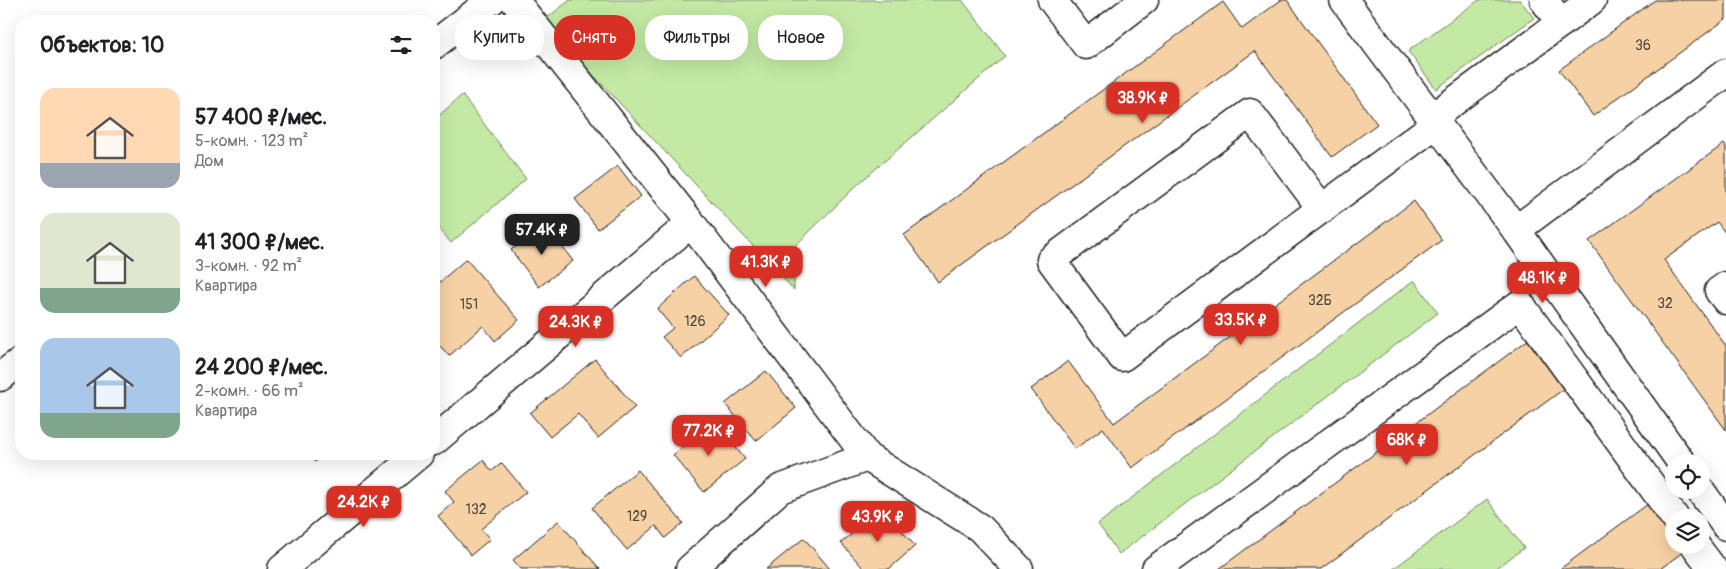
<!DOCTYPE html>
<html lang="ru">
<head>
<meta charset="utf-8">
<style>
  body { margin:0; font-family:Pangolin,sans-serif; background:#f6f6f6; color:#202124; height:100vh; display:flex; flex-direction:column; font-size:19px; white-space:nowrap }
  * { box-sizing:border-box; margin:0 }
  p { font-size:16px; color:#757577 }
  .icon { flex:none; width:28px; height:28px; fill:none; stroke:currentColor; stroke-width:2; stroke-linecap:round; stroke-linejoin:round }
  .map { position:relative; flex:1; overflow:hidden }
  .details { position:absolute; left:15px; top:15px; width:425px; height:445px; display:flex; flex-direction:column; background:#fff; border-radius:20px; box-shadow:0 5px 20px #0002 }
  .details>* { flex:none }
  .top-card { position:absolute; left:455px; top:15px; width:475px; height:45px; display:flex; gap:10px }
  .tools { position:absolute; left:1665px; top:454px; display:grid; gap:10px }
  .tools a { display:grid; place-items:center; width:45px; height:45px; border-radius:50%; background:#fff; box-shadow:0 5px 20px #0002; font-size:25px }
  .price { position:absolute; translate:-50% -42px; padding:0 11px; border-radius:10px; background:#d93025; color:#fff; font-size:16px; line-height:32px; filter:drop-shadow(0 1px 2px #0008) }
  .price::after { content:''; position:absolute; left:50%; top:30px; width:15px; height:11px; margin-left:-8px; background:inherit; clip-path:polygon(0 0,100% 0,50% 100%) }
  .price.active { background:#222; color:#fff }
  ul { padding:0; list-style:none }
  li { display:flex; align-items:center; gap:15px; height:125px; padding:0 25px }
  li span { display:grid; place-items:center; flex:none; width:140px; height:100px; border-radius:15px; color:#555 }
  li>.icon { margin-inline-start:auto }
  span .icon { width:60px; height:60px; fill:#fffc; stroke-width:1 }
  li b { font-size:21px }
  h2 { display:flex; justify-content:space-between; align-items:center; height:60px; padding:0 25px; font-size:21px }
  .chip { padding:0 18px; border-radius:20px; background:#fff; box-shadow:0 5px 20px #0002; font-size:18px; line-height:45px }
  .chip.active { background:#d93025; color:#fff }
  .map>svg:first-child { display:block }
  .green { fill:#c3e9a4; stroke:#708260 }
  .building { fill:#f5d1a5; stroke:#1c1c1c }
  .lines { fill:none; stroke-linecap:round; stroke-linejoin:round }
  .minor-casing { stroke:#1c1c1c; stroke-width:31 }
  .minor { stroke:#fff; stroke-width:28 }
  .labels { text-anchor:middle; stroke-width:4; stroke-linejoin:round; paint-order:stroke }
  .number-label { font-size:14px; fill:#52493e }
</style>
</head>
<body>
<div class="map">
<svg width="1726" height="569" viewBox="0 0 1726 569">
  <rect width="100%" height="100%" fill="#fff"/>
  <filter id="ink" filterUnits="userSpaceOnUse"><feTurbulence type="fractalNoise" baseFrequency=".02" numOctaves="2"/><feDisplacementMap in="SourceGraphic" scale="10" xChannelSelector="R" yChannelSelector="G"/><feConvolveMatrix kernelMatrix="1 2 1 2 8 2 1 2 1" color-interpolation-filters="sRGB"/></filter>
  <g filter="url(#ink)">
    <g class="green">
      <path d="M570,0h392l43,56 -149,130 -61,60 -1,44 -251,-269z"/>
      <path d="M1479,0h41l14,18 -98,71 -28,-38z"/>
      <path d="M462,95l64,84 -75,64 -17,-21v-102z"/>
      <path d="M1414,280l24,33 -319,241 -21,-30z"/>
      <path d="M1487,499l37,49 -29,21h-102z"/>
    </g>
    <g class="building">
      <path d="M1281,0h6l90,124 -45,33 -77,-106 -317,231 -34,-47 319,-233 19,27z"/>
      <path d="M1655,0h71v19l-133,97 -34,-46z"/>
      <path d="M1724,144l2,3v87l-9,-12 -53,38 62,86v84l-137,-189z"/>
      <path d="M618,166l23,30 -43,33 -23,-30z"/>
      <path d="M1414,201l28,39 -310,228 -29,-40 -28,21 -44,-60 37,-28 46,62z"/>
      <path d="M545,224l28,37 -34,26 -28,-37z"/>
      <path d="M466,259l53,61 -24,21 -12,-15 -34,30 -15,-17v-52z"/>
      <path d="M694,276l35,39 -48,43 -19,-21 11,-9 -16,-19z"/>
      <path d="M1529,339l36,49 -244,181h-102z"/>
      <path d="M595,359l40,48 -37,31 -20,-24 -28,23 -20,-24z"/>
      <path d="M766,371l30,37 -40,33 -31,-37z"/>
      <path d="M714,421l31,38 -41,33 -31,-37z"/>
      <path d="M308,454h17l-10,8z"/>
      <path d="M483,460l9,11 10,-8 24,29 -45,37 9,10 -19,16 -33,-39 16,-14 -9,-11z"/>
      <path d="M638,470l45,53 -18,15 -9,-12 -29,24 -35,-42z"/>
      <path d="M1648,504l26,35v6h4l5,7 -23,17h-100z"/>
      <path d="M882,508l33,38 -26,23h-25l-23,-26z"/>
      <path d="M558,521l42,48h-79l-8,-9z"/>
      <path d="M804,538l26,31h-64z"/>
    </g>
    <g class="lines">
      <g class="minor-casing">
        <g id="minor">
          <path d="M514,0l177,223 176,234 113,71 39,41"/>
          <path d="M1052,0l34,45 58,-45"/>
          <path d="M1344,0l172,230 165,232"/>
          <path d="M1544,0l17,23"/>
          <path d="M434,45l58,-45"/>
          <path d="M1322,209l-72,-96 -199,147 71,97 315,-234 4,-12 151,-111"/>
          <path d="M1516,230l210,-157"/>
          <path d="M1726,286l-7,5 7,9"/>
          <path d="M0,377l21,-16"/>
          <path d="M434,441l257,-218"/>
          <path d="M1700,490l26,36"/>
          <path d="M1695,545l18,24"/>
          <path d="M282,569l137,-115"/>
          <path d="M690,569l90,-80 87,-32"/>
          <path d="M1156,569l364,-265 155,214"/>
        </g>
      </g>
      <use href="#minor" class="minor"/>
    </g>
  </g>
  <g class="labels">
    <g class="number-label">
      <text x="1643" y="50">36</text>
      <text x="1320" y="305">32Б</text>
      <text x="1665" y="308">32</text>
      <text x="469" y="309">151</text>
      <text x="695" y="326">126</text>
      <text x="476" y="514">132</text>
      <text x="637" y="521">129</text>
    </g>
  </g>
</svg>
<div class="tools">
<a><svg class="icon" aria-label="locate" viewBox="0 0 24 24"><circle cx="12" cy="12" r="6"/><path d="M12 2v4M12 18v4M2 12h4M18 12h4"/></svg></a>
<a><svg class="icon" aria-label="layers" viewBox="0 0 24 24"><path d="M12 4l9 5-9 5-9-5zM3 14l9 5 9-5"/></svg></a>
</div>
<b class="price" style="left:1143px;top:124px">38.9K ₽</b>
<b class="price active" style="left:542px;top:256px">57.4K ₽</b>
<b class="price" style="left:766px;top:288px">41.3K ₽</b>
<b class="price" style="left:1543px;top:304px">48.1K ₽</b>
<b class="price" style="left:1241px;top:346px">33.5K ₽</b>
<b class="price" style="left:576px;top:348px">24.3K ₽</b>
<b class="price" style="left:709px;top:457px">77.2K ₽</b>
<b class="price" style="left:1407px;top:466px">68K ₽</b>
<b class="price" style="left:364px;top:528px">24.2K ₽</b>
<b class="price" style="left:878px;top:543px">43.9K ₽</b>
<div class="top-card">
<a class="chip">Купить</a>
<a class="chip active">Снять</a>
<a class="chip">Фильтры</a>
<a class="chip">Новое</a>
</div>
<section class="details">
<h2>Объектов: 10<svg class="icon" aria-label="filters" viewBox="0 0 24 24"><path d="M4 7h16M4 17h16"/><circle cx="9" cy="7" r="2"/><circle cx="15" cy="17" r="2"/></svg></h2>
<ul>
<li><span style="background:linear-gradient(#ffd9b3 75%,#9aa5b1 0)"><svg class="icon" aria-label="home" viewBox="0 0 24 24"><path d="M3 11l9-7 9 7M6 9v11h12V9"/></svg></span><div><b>57 400 ₽/мес.</b><p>5-комн. · 123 m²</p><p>Дом</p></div></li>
<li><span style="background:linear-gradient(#dfe7d0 75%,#7fa58c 0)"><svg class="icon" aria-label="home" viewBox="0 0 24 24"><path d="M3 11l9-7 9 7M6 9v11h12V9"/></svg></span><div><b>41 300 ₽/мес.</b><p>3-комн. · 92 m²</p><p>Квартира</p></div></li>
<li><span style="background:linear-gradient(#a9c7e8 75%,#7fa58c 0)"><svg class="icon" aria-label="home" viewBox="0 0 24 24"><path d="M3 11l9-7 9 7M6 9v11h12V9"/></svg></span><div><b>24 200 ₽/мес.</b><p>2-комн. · 66 m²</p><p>Квартира</p></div></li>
</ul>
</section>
</div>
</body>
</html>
